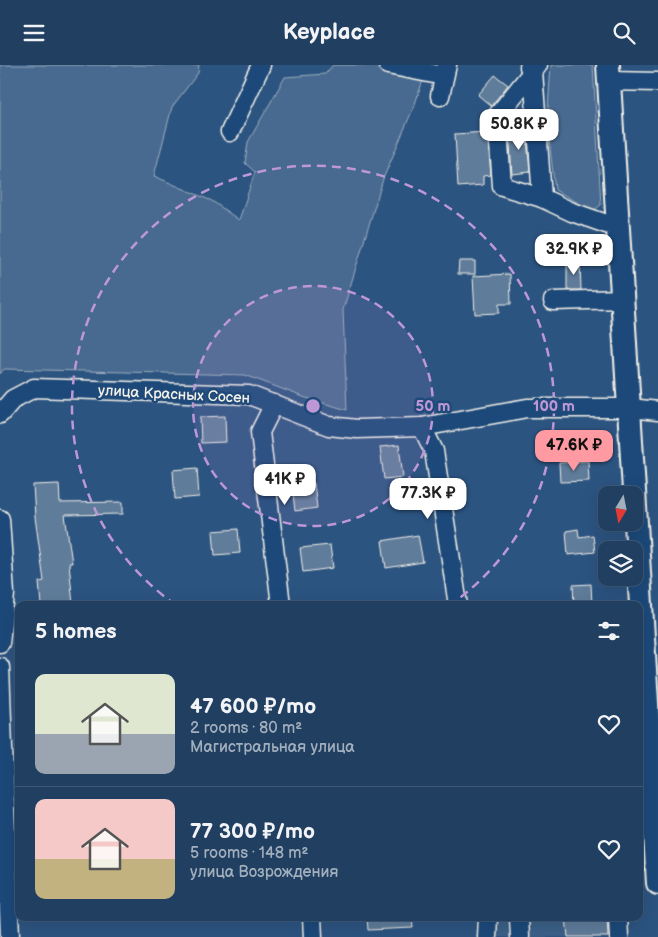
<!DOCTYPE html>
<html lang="en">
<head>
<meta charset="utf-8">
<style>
  body { margin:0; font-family:"Balsamiq Sans",sans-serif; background:#294667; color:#f1f3f6; height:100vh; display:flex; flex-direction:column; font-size:19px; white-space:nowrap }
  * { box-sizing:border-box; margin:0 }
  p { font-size:16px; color:#a2afbd }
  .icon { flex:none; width:28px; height:28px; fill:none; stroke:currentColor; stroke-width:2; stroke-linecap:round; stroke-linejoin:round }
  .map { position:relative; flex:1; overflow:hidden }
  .drawer { position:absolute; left:15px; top:536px; width:628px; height:320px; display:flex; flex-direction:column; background:#213f61; border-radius:10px; box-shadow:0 5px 20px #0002,0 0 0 1px #3e5876 }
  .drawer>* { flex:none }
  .needle { width:32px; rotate:190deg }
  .tools { position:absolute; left:598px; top:421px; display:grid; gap:10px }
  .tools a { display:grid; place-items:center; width:45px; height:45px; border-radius:10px; background:#213f61; box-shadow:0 5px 20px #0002,0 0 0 1px #3e5876; font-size:25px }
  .price { position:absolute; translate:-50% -42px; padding:0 11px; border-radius:10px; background:#fff; color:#222; font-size:16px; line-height:32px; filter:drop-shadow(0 1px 2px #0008) }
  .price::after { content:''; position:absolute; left:50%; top:30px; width:15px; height:11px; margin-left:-8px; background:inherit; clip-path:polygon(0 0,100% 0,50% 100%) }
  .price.selected { background:#ff9aa2; color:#111 }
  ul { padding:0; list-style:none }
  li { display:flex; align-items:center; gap:15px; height:125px; padding:0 20px }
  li+li { border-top:1px solid #3e5876 }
  li span { display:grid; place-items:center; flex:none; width:140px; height:100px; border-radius:10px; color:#555 }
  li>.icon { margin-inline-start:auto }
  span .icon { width:60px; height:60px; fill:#fffc; stroke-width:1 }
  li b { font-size:21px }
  h2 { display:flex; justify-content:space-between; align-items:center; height:60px; padding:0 20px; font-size:21px }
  header { display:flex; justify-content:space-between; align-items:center; height:65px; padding:0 20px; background:#213f61; font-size:22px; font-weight:600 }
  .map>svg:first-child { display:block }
  .built { fill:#3b6088 }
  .green { fill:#496b90; stroke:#9eaebc }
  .building { fill:#5e7b9a; stroke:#f4f1e8 }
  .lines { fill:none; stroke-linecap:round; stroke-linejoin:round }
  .minor-casing { stroke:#f4f1e8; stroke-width:21 }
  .major-casing { stroke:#f4f1e8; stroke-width:26 }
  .minor { stroke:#1f4a7a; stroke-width:18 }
  .major { stroke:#1f4a7a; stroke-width:22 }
  .ring { fill:none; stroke:#be98d6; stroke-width:2.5; stroke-dasharray:9 6 }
  .labels { text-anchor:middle; stroke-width:5; stroke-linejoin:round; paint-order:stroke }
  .street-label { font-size:15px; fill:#f4f1e8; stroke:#1f4a7a }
  .centre { fill:#be98d6; stroke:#1f4a7a; stroke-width:2.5 }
  .ring-label { font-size:15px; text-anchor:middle; font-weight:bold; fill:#be98d6; stroke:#1f4a7a; stroke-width:5; stroke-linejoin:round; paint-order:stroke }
</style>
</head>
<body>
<header><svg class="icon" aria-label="menu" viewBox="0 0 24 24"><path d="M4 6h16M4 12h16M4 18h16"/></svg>Keyplace<svg class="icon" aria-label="search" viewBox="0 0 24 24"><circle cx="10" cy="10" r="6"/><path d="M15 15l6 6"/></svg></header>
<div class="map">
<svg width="658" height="872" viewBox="0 0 658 872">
  <rect width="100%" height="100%" fill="#2c5481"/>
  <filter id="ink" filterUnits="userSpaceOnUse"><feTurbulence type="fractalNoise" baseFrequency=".02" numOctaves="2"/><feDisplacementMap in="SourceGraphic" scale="10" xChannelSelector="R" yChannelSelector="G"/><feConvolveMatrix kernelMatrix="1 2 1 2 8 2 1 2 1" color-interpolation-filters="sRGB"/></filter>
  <g filter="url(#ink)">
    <path class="built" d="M496,853h132l1,19h-134z"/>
    <g class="green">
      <path d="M0,0h199l-1,8 -26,34 -18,69 58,25 27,19 16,-48 -10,-9 3,-21 37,-65 40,-3 8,-9h95l-13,39 -32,75 -40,131 4,100 -44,-13 -58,-22 -241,-6 -4,5z"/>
      <path d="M551,0h42l8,140 -8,6 -38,-21 -8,-68z"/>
    </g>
    <g class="building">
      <path d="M495,10l13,10 -17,21 -13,-11z"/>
      <path d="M526,63l4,44 -18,2 -3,-45z"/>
      <path d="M487,66l4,44 -8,1v9l-25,2 -3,-53 32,-2z"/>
      <path d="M459,196h16v13h-17z"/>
      <path d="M567,197h13l1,28h-14z"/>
      <path d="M510,209l1,30h-12v9l-24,1 -2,-38z"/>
      <path d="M225,351l1,26 -25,1 -1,-26z"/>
      <path d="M399,380l4,32 -19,2 -4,-32z"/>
      <path d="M588,396l1,20 -29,1 -1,-19z"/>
      <path d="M197,403l2,29 -24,2 -2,-29z"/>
      <path d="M314,418l3,25 -22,3 -3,-26z"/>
      <path d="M59,419l1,19 63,-1v12l-58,1 7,48h-3l4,42h-32l-2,-23 5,-1 -9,-64 -2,-32z"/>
      <path d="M238,464l2,24 -25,2 -2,-24z"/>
      <path d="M578,464l1,8 14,-2 2,17 -27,3 -2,-24z"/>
      <path d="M418,470l5,27 -37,6 -4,-27z"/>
      <path d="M330,480l3,23 -30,4 -3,-24z"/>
      <path d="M591,519l1,21h-18l-1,-20z"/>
      <path d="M367,852h45l1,11 -45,2z"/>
      <path d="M566,852h41l1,20h-40z"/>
    </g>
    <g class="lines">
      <g class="minor-casing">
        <g id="minor">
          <path d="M388,0l56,11"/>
          <path d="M538,0l-41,51 5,70 40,12 30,14 46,16"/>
          <path d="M529,2l4,4 9,127"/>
          <path d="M609,16l49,1"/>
          <path d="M440,31l7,-31"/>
          <path d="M230,67l31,-67"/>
          <path d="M553,236l70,-2"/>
          <path d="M274,339l-14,28 21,173"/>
          <path d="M0,349l13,-15 21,-11 215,7 80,31 28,3 65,-2 105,-19h103l28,3"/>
          <path d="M422,362l12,24 24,154"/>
          <path d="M0,454l5,75 -5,49"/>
          <path d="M0,602l10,270"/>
          <path d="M312,852l1,20"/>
          <path d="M519,852l1,20"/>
          <path d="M618,852l1,20"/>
          <path d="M487,872l1,-20"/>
        </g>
      </g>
      <g class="major-casing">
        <path id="major" d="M608,0l50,818"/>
      </g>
      <use href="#minor" class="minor"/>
      <use href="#major" class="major"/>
    </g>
  </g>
  <circle cx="313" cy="341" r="120" fill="#be98d6" fill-opacity=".12"/>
  <g class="ring">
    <circle cx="313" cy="341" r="120"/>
    <path d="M176 540A241 241 0 1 1 450 540"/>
  </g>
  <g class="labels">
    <g class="street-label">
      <text transform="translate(174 329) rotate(3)" y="5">улица Красных Сосен</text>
    </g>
  </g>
  <circle cx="313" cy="341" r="8" class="centre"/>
  <g class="ring-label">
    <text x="433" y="346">50 m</text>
    <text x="554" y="346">100 m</text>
  </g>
</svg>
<div class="tools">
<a><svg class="needle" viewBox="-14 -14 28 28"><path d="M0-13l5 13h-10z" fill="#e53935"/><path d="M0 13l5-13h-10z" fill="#a2afbd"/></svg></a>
<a><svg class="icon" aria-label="layers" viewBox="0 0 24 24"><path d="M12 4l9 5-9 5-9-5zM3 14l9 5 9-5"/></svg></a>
</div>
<b class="price" style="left:519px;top:86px">50.8K ₽</b>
<b class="price" style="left:574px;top:211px">32.9K ₽</b>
<b class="price selected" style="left:574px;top:407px">47.6K ₽</b>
<b class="price" style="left:285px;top:441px">41K ₽</b>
<b class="price" style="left:428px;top:455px">77.3K ₽</b>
<section class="drawer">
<h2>5 homes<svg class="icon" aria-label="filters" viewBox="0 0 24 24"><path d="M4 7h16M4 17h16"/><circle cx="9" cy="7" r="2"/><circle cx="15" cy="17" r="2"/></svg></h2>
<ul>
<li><span style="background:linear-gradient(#dfe7d0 60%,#9aa5b1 0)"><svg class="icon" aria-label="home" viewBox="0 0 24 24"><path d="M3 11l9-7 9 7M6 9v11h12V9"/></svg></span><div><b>47 600 ₽/mo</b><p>2 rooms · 80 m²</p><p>Магистральная улица</p></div><svg class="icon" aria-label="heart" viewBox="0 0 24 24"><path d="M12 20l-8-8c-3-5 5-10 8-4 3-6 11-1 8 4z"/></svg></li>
<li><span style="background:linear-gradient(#f6c9c9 60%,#c2b280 0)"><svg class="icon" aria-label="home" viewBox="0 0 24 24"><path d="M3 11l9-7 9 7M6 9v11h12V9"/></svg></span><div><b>77 300 ₽/mo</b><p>5 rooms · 148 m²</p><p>улица Возрождения</p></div><svg class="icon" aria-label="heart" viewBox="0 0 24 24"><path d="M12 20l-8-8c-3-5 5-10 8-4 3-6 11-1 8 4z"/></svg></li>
</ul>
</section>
</div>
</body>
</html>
